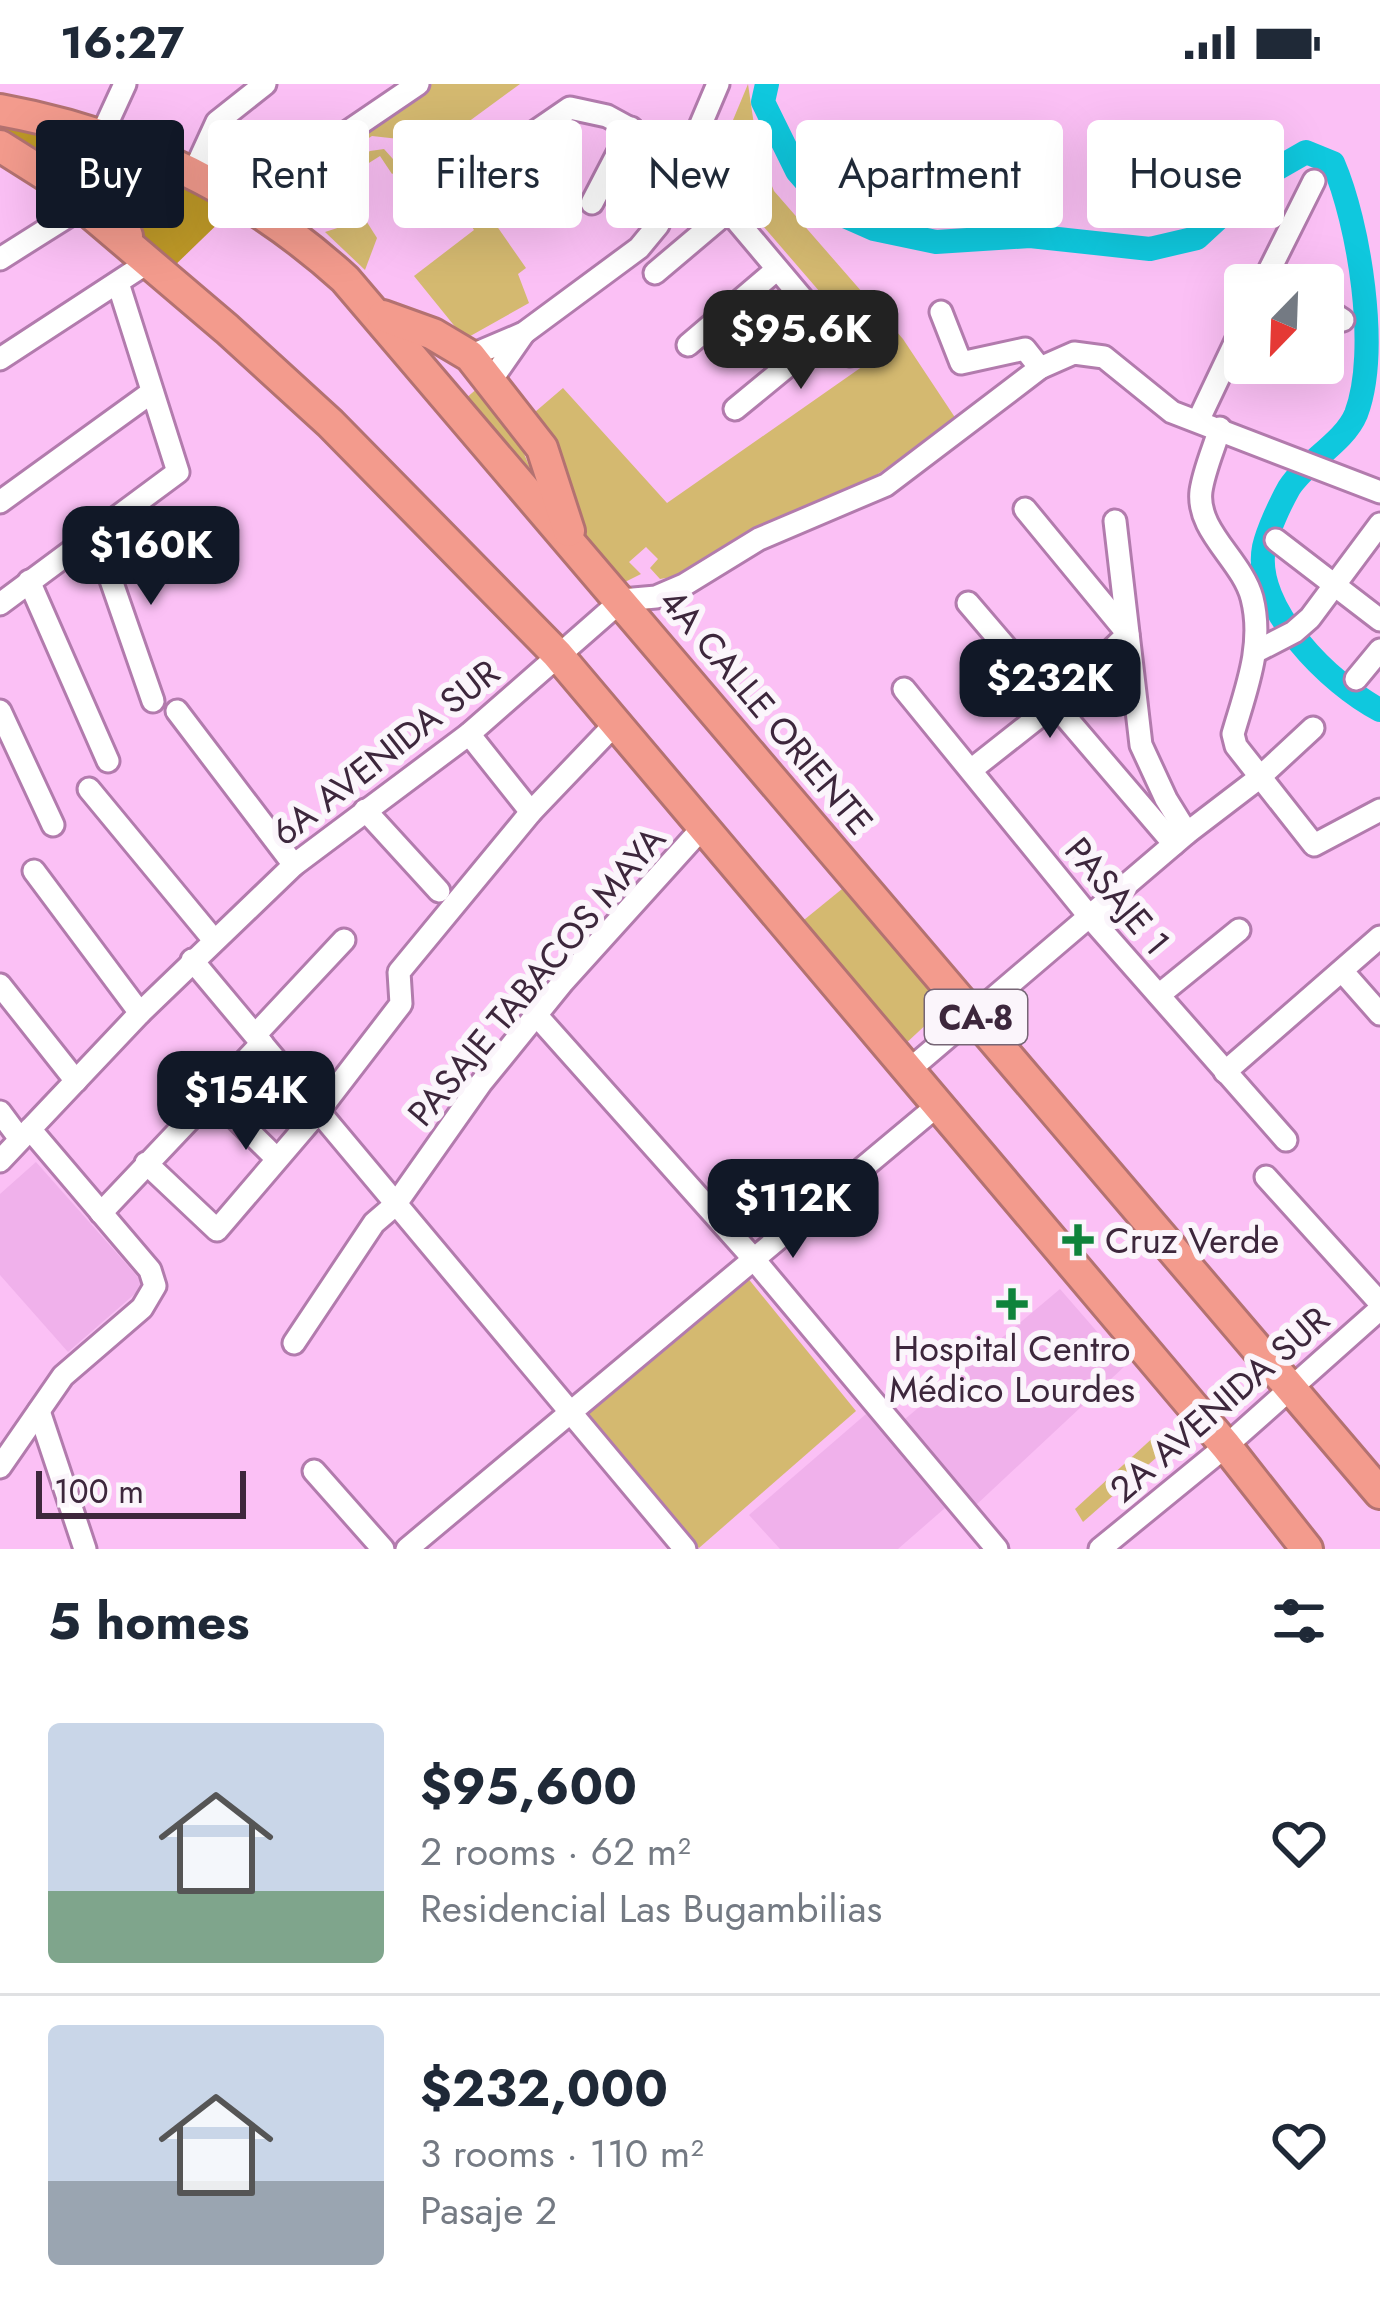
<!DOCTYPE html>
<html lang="en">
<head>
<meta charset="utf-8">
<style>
  body { margin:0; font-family:Jost,sans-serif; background:#f6f6f7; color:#1f2937; height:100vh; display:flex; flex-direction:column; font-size:45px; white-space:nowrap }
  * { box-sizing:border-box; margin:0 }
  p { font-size:39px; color:#747a83 }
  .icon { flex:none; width:66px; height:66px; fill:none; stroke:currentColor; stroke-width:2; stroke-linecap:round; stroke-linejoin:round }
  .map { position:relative; height:1465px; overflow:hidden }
  .side { display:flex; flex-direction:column; background:#fff; flex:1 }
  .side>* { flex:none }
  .banner { position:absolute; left:36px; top:36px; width:1308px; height:108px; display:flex; gap:24px }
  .needle { width:78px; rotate:203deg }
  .controls { position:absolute; left:1224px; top:180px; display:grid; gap:24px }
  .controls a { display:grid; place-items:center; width:120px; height:120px; border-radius:12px; background:#fff; box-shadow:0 12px 48px #0002; font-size:60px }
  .scale { position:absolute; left:36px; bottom:30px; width:210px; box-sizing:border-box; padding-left:12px; border:6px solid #3d273c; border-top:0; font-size:33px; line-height:42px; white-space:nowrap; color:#3d273c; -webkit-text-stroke:9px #fbf5fb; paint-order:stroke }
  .price { position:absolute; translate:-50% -102px; padding:0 27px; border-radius:24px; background:#111827; color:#fff; font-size:39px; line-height:78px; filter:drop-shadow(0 3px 6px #0008) }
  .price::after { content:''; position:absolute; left:50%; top:72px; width:36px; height:27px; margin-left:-18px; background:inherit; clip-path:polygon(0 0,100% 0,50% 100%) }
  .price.active { background:#222; color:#fff }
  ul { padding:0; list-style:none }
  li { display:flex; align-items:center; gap:36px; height:300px; padding:0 48px }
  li+li { border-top:3px solid #e0e1e3 }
  li span { display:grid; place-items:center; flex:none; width:336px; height:240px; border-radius:12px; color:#555 }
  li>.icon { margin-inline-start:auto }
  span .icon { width:144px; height:144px; fill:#fffc; stroke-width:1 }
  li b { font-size:51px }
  h2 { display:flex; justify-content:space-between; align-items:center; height:144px; padding:0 48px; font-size:51px }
  .pill { padding:0 42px; border-radius:12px; background:#fff; box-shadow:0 12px 48px #0002; font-size:42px; line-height:108px }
  .pill.active { background:#111827; color:#fff }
  .status { display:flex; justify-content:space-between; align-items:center; height:84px; padding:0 60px; background:#fff; direction:ltr }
  .status svg { height:33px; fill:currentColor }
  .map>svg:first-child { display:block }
  .built { fill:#f0b1eb }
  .green { fill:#d4b970 }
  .forest { fill:#bd9827 }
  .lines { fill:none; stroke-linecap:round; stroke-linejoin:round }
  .river { stroke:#0fc8de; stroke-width:24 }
  .minor-casing { stroke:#b27bad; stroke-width:27 }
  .highway-casing { stroke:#b37271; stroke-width:36 }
  .minor { stroke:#fff; stroke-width:21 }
  .highway { stroke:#f39b8d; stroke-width:30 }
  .poi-dot { fill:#0f833b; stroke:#fbf5fb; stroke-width:4.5 }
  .labels { text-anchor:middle; stroke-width:12; stroke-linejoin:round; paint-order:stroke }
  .shield { fill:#fbf5fb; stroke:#766575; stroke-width:3 }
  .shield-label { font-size:33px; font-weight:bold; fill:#3d273c }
  .street-label { font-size:36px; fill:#3d273c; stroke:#fbf5fb }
  .poi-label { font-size:36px; fill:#3d273c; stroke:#fbf5fb; text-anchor:start }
</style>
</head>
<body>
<div class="status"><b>16:27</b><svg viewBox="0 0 49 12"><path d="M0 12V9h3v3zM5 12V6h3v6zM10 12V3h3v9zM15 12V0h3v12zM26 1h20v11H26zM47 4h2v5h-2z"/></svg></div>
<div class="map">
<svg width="1380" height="1465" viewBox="0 0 1380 1465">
  <rect width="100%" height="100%" fill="#fbc0f5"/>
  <g class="built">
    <path d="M36,1078l109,123 -77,67 -68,-77v-81z"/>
    <path d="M1060,1205l66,76 -151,141 -76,-82z"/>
    <path d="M866,1330l79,94 -47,41h-118l-31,-34z"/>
  </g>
  <g class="green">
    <path d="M432,0h88l-56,41 54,79 -24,18 32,46 -8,6 11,29 -64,36 -51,-63 60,-46 -57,-89 -45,-5 -69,44 -7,-9z"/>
    <path d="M748,0l10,68 16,39 129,148 53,80 -108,76 -164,80 -24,4 -10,-11 8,-9 -12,-12 -17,15 12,12 -16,8 -39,-44 -51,-126 28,-24 104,115 209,-146 -163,-189z"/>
    <path d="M384,65l17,19 -9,6 -12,-18 -35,22 9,15 -52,25 -11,-14 79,-53z"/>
    <path d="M365,135l12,19 -12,32 -40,-38z"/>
    <path d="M479,303l33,38 26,62 -80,-82z"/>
    <path d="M842,805l103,118 -42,39 -104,-122z"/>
    <path d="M738,1182l118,145 -157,137 -126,-132z"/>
    <path d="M1157,1350l12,11 -4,5 -82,72 -8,-13z"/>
  </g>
  <g class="forest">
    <path d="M0,36l134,37 -25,51 -109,-70z"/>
    <path d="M135,95l50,4 47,27 -64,62 -31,-26 -18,-55z"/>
  </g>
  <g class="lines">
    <path class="river" d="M767,0l-4,18 34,69 34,39 43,19 62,13 94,-6 120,13 47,-11 67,-62 42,-24 27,11c26,60 47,188 23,251 -12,29 -50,47 -67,74 -9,16 -21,42 -25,59 -12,61 67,138 116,163"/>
    <g class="minor-casing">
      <g id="minor">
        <path d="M102,50l23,-50"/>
        <path d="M497,74l73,-50 37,8 77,42 166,197"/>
        <path d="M194,88l23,-50 48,-38"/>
        <path d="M246,117l172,-117"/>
        <path d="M592,119l39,-75"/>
        <path d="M0,175l84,-53"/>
        <path d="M1269,188l20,13"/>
        <path d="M655,189l71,-60"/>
        <path d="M1262,201l52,-104"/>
        <path d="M1323,223l20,13"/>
        <path d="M941,228l20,51 64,-14 15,19"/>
        <path d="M688,261l88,-75"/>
        <path d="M470,272l54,-23 115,-85 19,-23 60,-141"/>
        <path d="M0,275l150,-98"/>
        <path d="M1319,279l8,4"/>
        <path d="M490,298l34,-49"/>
        <path d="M735,325l95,-78"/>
        <path d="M1198,337l47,-99"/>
        <path d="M1220,344c-6,20 -16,42 -19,63 -5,40 41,69 51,107 12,47 -6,91 -19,136l3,12 78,99 66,-35"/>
        <path d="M0,418l152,-110"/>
        <path d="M1115,437l26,224 25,54 21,34"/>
        <path d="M95,450l58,167"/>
        <path d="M1276,456l104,80"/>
        <path d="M29,497l79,180"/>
        <path d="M968,519l206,241"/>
        <path d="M0,520l178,-132 -60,-189"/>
        <path d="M1257,567l37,-19 16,-14 70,-94"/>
        <path d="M1356,595l24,-29"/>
        <path d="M904,605l185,227 197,224"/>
        <path d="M0,627l53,114"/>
        <path d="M177,627l117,154"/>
        <path d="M469,650l62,78"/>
        <path d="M971,686l85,-67 72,-69 -103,-125"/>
        <path d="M89,705l124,150"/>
        <path d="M365,726l74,81"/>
        <path d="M34,787l106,142"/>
        <path d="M192,876l493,589"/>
        <path d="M1343,888l37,42"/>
        <path d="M0,901l76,96"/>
        <path d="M1159,911l80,-65"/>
        <path d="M538,933l214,240 245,292"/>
        <path d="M256,950l88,-94"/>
        <path d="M908,987l279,-238 72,-55 54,-50"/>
        <path d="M1225,988l155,-135"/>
        <path d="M212,1011l65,64"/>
        <path d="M0,1028l20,27"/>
        <path d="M0,1077l140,-148 154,-148 175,-131 153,-134 34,-3 28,-12 75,-46 127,-54 154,-117 34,-15 30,4 68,55 208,80"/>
        <path d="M146,1079l71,67 101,-118 83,-108 -2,-32 132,-160 86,-90"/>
        <path d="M1266,1093l114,126"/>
        <path d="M101,1129l161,-170"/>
        <path d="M294,1259l80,-120 21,-18 86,-122 82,-101 141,-156"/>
        <path d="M39,1327l46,138"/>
        <path d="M0,1383l63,-91 79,-68 13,-22 -5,-16 -120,-141"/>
        <path d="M314,1387l69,78"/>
        <path d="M407,1465l530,-443"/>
        <path d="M1100,1465l126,-103 154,-137"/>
      </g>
    </g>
    <g class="highway-casing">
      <g id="highway">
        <path d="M0,26c132,24 246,79 345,169l1035,1214"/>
        <path d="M0,62l46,29 181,154 103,94 227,231 669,792 81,103"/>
        <path d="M127,152l-16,-41 1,-19 17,-7 44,-1"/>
        <path d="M383,232l50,18 37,22 72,92 27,83"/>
      </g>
    </g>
    <use href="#minor" class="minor"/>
    <use href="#highway" class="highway"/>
  </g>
  <g class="poi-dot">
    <path d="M1072 1138h12v12h12v12h-12v12h-12v-12h-12v-12h12z"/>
    <path d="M1006 1202h12v12h12v12h-12v12h-12v-12h-12v-12h12z"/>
  </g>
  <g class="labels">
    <rect class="shield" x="925" y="906" width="102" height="54" rx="9"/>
    <g class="shield-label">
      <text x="976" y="945">CA-8</text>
    </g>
    <g class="street-label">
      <text transform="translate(767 627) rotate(50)" y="13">4A CALLE ORIENTE</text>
      <text transform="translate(385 668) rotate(-38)" y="13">6A AVENIDA SUR</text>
      <text transform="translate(1118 812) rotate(50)" y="13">PASAJE 1</text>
      <text transform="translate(536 892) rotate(-50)" y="13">PASAJE TABACOS MAYA</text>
      <text transform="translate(1219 1320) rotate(-41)" y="13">2A AVENIDA SUR</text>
    </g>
    <g class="poi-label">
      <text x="1105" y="1169">Cruz Verde</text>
      <text x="1012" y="1277" text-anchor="middle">Hospital Centro<tspan x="1012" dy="41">Médico Lourdes</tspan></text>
    </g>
  </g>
</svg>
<div class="controls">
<a><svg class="needle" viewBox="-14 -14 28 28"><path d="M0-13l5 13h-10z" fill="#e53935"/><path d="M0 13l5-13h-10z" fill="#747a83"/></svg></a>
</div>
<div class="scale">100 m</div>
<b class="price active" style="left:801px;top:308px">$95.6K</b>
<b class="price" style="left:151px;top:524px">$160K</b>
<b class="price" style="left:1050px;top:657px">$232K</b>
<b class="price" style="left:246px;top:1069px">$154K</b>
<b class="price" style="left:793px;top:1177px">$112K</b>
<div class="banner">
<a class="pill active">Buy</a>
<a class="pill">Rent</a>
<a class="pill">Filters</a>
<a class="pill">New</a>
<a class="pill">Apartment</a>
<a class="pill">House</a>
</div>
</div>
<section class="side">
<h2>5 homes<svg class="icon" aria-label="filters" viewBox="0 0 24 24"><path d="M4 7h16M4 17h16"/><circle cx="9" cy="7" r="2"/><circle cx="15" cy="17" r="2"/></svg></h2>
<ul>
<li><span style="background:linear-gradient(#c9d6e8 70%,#7fa58c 0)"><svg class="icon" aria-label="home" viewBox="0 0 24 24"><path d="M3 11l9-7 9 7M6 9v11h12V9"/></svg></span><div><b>$95,600</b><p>2 rooms · 62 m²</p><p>Residencial Las Bugambilias</p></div><svg class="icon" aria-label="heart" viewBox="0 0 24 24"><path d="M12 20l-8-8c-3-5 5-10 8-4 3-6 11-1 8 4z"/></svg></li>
<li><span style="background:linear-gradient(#c9d6e8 65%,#9aa5b1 0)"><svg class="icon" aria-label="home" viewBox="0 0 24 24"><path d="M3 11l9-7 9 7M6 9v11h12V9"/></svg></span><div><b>$232,000</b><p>3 rooms · 110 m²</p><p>Pasaje 2</p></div><svg class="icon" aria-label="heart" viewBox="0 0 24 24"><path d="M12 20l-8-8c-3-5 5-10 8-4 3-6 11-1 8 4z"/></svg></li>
</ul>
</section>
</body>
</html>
